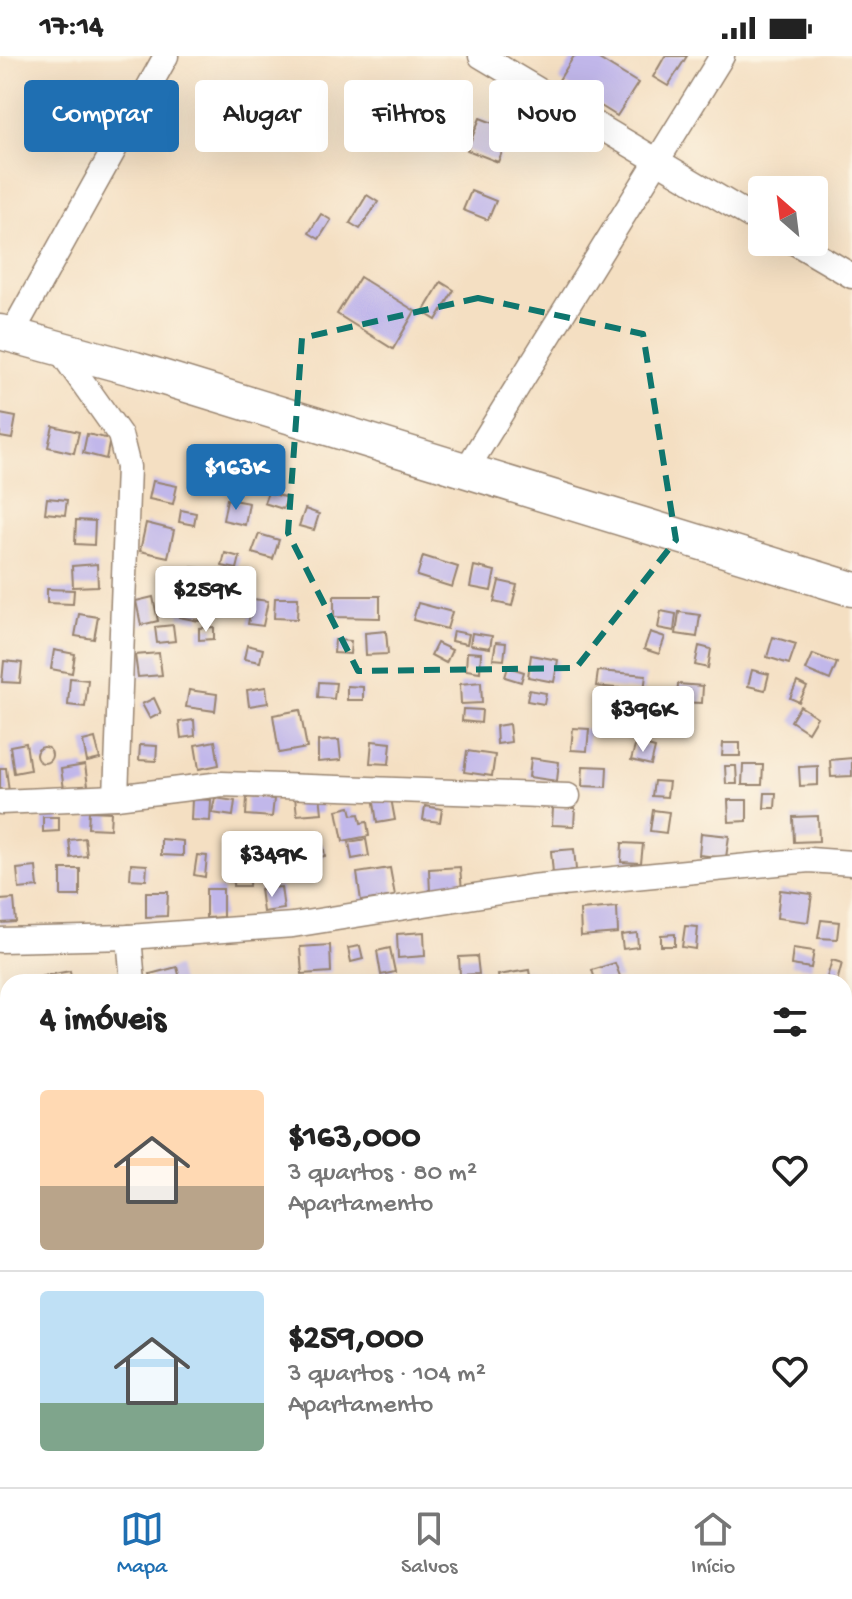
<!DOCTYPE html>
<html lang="pt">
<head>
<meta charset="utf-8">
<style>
  body { margin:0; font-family:"Gochi Hand",sans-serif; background:#f6f6f6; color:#222; height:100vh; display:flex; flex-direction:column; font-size:30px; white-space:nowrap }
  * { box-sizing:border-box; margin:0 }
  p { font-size:26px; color:#767676 }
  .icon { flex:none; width:44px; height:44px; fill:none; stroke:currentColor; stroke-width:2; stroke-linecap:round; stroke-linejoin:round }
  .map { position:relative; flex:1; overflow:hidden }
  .panel { position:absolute; left:0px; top:918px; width:852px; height:514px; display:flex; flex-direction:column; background:#fff; border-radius:24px 24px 0 0; box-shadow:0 8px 32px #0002 }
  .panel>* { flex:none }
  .top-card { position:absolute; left:24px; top:24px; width:804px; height:72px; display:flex; gap:16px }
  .needle { width:52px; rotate:332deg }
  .buttons { position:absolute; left:748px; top:120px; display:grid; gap:16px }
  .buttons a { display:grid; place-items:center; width:80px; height:80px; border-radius:8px; background:#fff; box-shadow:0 8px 32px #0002; font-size:40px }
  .price { position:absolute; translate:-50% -68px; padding:0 18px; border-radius:8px; background:#fff; color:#222; font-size:26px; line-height:52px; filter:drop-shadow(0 2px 4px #0008) }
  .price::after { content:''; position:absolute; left:50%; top:48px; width:24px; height:18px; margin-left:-12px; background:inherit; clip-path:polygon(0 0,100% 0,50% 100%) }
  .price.current { background:#1f6fb2; color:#fff }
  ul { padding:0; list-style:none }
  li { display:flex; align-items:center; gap:24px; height:200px; padding:0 40px }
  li+li { border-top:2px solid #e0e0e0 }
  li span { display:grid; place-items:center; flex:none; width:224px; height:160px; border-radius:8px; color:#555 }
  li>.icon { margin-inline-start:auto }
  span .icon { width:96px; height:96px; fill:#fffc; stroke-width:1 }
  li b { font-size:34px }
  h2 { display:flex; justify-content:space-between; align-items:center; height:96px; padding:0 40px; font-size:34px }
  .tag { padding:0 28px; border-radius:8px; background:#fff; box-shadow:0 8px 32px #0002; font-size:28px; line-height:72px }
  .tag.current { background:#1f6fb2; color:#fff }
  .status { display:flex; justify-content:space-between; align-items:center; height:56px; padding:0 40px; background:#fff; direction:ltr }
  .status svg { height:22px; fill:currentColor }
  .menu { display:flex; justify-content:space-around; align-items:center; height:112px; border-top:2px solid #e0e0e0; background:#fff; font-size:22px; color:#767676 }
  .menu a { display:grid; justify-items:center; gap:4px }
  .menu .current { color:#1f6fb2 }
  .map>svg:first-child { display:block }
  .building { fill:#c1b7ea }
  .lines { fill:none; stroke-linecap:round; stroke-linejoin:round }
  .street-casing { stroke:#988470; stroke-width:27 }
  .secondary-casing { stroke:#988470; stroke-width:37 }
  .street { stroke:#fff; stroke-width:24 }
  .secondary { stroke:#fff; stroke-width:34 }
  .marked { fill:none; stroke:#0f766e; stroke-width:6; stroke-dasharray:16 10; stroke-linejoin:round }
</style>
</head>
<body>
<div class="status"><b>17:14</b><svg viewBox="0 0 49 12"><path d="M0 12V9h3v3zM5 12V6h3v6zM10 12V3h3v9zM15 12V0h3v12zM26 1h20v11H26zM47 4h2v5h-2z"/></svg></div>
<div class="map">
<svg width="852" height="1431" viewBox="0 0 852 1431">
  <rect width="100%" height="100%" fill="#fcf5e5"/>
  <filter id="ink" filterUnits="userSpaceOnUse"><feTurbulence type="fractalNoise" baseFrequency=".0125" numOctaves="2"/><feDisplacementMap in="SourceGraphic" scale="16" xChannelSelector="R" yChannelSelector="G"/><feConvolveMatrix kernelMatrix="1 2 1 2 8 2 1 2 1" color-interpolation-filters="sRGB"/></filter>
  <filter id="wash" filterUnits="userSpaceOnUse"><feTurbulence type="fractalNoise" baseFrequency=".006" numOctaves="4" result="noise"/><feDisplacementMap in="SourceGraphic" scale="32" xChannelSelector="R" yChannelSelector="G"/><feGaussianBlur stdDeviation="1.8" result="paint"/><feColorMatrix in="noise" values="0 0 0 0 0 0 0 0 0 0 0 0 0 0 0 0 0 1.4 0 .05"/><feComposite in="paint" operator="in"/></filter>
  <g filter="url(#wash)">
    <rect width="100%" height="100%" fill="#f4dfc2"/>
    <g id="blocks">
      <g class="building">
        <path d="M574,0h20l44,27 -21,33 -58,-36z"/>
        <path d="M665,0h22l-19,30 -15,-9z"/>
        <path d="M480,62l31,12 -13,32 -31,-12z"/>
        <path d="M471,135l25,10 -8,19 -25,-10z"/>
        <path d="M367,139l11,7 -18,27 -10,-6z"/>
        <path d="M321,158l10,6 -12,19 -10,-6z"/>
        <path d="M360,221l55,34 -22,38 -56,-35z"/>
        <path d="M441,226l13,8 -18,30 -13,-8z"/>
        <path d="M0,358l16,3 -4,22 -12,-2z"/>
        <path d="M53,370l26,6 -5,21 -26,-6z"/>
        <path d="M87,378l23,5 -4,20 -23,-6z"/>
        <path d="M153,425l24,5 -4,18 -24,-5z"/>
        <path d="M268,436l19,6 -4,11 -19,-6z"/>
        <path d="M47,442l20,2 -2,15 -20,-2z"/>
        <path d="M227,443l22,4 -4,22 -22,-5z"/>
        <path d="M305,453l14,5 -5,16 -15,-4z"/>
        <path d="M181,454l15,3 -2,12 -15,-3z"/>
        <path d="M76,464l19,1 -1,24 -19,-1z"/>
        <path d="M146,467l28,7 -6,27 -28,-6z"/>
        <path d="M259,478l20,6 -6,19 -21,-6z"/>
        <path d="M225,497l15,4 -3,12 -15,-3z"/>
        <path d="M423,500l35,11 -6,20 -35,-11z"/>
        <path d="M97,508l1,22 -25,1 -1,-21z"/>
        <path d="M474,510l21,5 -4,20 -21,-4z"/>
        <path d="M185,511l15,1 -2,27 -15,-1z"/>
        <path d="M499,525l18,4 -5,21 -18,-4z"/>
        <path d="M47,533l27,1 -1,14 -26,-1z"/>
        <path d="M334,540h46v22l-46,-1z"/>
        <path d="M153,541l5,24 -17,4 -5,-24z"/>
        <path d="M275,542h23l-1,21 -23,-1z"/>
        <path d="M253,543l15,2 -5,25 -15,-2z"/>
        <path d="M182,544l20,4 -3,17 -20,-4z"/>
        <path d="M418,547l34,9 -5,17 -34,-9z"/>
        <path d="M661,555l15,3 -2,17 -16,-3z"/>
        <path d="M679,556l21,3 -3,22 -21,-3z"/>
        <path d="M79,558l19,3 -4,22 -19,-3z"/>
        <path d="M173,569l2,16 -18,2 -2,-16z"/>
        <path d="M214,571v12l-15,1v-12z"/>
        <path d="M386,575l2,23 -22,1 -1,-22z"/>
        <path d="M453,575l16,3 -2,10 -16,-3z"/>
        <path d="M650,576l15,5 -6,17 -15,-5z"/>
        <path d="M472,577l20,3 -2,12 -20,-3z"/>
        <path d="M773,581l23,7 -7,20 -22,-7z"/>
        <path d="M335,584l16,1 -1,13 -16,-1z"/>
        <path d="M496,586l10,1 -2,17 -11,-1z"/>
        <path d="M437,587l15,7 -6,13 -15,-8z"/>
        <path d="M247,589l16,4 -3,13 -16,-3z"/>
        <path d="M699,590l12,3 -3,19 -13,-3z"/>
        <path d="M54,594l21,4 -3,19 -21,-4z"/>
        <path d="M467,596l14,1 -1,19 -14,-2z"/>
        <path d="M159,597l3,22 -24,2 -3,-22z"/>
        <path d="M813,598l24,9 -7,17 -24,-10z"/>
        <path d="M531,599l27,5 -4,22 -26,-5z"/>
        <path d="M4,605l18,2 -2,20 -18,-1z"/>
        <path d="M508,611l16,5 -3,10 -16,-5z"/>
        <path d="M752,614l17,4 -4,16 -17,-4z"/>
        <path d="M598,615l48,4 -2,16 -48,-5z"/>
        <path d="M70,622l18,2 -3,27 -17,-2z"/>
        <path d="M319,626l17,1 -2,16 -16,-2z"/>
        <path d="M481,626l1,21 -21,1 -1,-20z"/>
        <path d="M797,626l10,5 -8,15 -9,-4z"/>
        <path d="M678,628l25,2 -1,17 -25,-1z"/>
        <path d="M347,630l16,1v13h-16z"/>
        <path d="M266,631l2,16 -19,3 -2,-16z"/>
        <path d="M189,634l28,4 -2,17 -29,-4z"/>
        <path d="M529,634l17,3 -2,11 -17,-3z"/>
        <path d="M154,642l7,15 -11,6 -8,-15z"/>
        <path d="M620,648l24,5 -4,19 -24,-5z"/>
        <path d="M800,650l17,11 -9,15 -17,-11z"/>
        <path d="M463,653l19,1 -1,13 -19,-2z"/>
        <path d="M300,654l7,38 -28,5 -6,-38z"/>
        <path d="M194,664l1,16 -14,2 -2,-16z"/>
        <path d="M509,668l2,18 -14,2 -1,-18z"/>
        <path d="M573,672l16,1 -2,22 -16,-1z"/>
        <path d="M95,682l5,21 -13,3 -4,-21z"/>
        <path d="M339,684l2,20 -23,2v-21z"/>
        <path d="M215,685l4,24 -20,4 -4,-24z"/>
        <path d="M372,685l19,2 -2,21 -19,-1z"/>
        <path d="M26,687l4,27 -16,3 -4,-27z"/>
        <path d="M636,687l19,5 -4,17 -20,-5z"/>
        <path d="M723,687h17v13h-18z"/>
        <path d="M140,689l17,1 -1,15 -17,-1z"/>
        <circle cx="44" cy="699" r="8"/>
        <path d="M467,695l28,4 -3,21 -28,-4z"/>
        <path d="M531,702l28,4 -2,19 -28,-4z"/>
        <path d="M852,702v18l-21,1 -1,-17z"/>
        <path d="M85,709l3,21 -24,3 -3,-20z"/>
        <path d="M743,709h20l-1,20h-20z"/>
        <path d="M583,710l24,1 -1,20 -24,-1z"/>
        <path d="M725,710h11l1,18h-11z"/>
        <path d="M818,710v19l-18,1 -1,-19z"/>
        <path d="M0,712h6l3,24 -9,1z"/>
        <path d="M654,725l15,1 -2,15 -15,-1z"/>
        <path d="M390,737l5,27 -18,3 -4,-27z"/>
        <path d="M765,737h11l-1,15h-11z"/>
        <path d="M320,739l2,18 -25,2 -2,-18z"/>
        <path d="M247,741l27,2 -2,18 -26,-2z"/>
        <path d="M215,742l20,3 -2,15 -21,-3z"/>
        <path d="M192,743l19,1 -1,21 -19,-1z"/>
        <path d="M728,744h19v21l-18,1z"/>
        <path d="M425,750l17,3 -2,13 -17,-2z"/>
        <path d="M350,751l2,8 7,-1 2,9 6,-1 2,14 -26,5 -6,-31z"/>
        <path d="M553,752h22l-1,18 -22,-1z"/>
        <path d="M653,754l16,2 -3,21 -16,-2z"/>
        <path d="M89,755l22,1 -1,17 -22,-1z"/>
        <path d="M818,760l1,25 -25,1 -1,-25z"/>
        <path d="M43,761h16v14l-16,1z"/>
        <path d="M701,777l28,3 -3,22 -27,-3z"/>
        <path d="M85,782l2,18 -16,2 -2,-18z"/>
        <path d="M161,783l22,2v15l-22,-1z"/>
        <path d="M366,783l3,17 -17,3 -3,-17z"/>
        <path d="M622,787l21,1 -2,19 -20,-1z"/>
        <path d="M255,788h16l1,13h-17z"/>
        <path d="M323,789l2,11 -16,3 -2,-11z"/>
        <path d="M574,793l2,21 -23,3 -2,-22z"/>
        <path d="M197,799l10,1 -2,21 -11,-2z"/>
        <path d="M131,808l16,1 -1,15 -16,-1z"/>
        <path d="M297,809l2,13 -12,2 -3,-13z"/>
        <path d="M36,811l2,20 -19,2 -2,-20z"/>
        <path d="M460,811l2,24 -32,2 -1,-24z"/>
        <path d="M390,812l5,28 -34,5 -4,-28z"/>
        <rect x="61" y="813" width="19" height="27"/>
        <path d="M234,813h16l-1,17h-16z"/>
        <path d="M281,831l3,22 -21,3 -3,-23z"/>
        <path d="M206,833h17v28l-17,1z"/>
        <path d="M780,834l32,4 -4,28 -31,-4z"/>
        <path d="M146,836h22l-1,24 -21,1z"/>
        <path d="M14,843l2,23 -16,1v-23z"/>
        <path d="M617,851l1,26 -37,3 -1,-26z"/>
        <path d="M821,864l18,2 -2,17 -19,-1z"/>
        <path d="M685,870l13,1 -2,22 -14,-2z"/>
        <path d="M424,876l1,24 -27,2 -1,-24z"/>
        <path d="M637,877l1,14 -15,2 -2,-14z"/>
        <path d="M675,878v12h-14v-11z"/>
        <path d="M330,889l1,27 -29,2 -2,-27z"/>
        <path d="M360,890l3,13 -12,3 -3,-14z"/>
        <path d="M390,892l5,24 -14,3 -4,-24z"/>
        <path d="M793,892l21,3 -3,17 -20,-3z"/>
        <path d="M477,900l2,18 -19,1 -1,-18z"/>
        <path d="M832,904l10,3 -5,19 -11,-1z"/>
        <path d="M615,907l6,16 -25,3 -4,-12z"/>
        <path d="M177,911l4,15h-29l-2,-8z"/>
        <path d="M529,914l2,12h-32l-1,-7z"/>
        <path d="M70,915l2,11h-33l-1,-5z"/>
      </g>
    </g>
  </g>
  <g filter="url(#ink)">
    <use href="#blocks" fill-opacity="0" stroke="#988470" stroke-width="2"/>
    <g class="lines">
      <g class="street-casing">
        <g id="street">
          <path d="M481,0l281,167"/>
          <path d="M794,186l58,34"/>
          <path d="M11,279l155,-279"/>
          <path d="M59,293l61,86 8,32 -12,330"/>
          <path d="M466,414l256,-414"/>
          <path d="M0,746l116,-5 106,-13 346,12"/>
          <path d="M129,881l4,45"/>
          <path d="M0,884l129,-3 164,-12 238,-38 278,-27 43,3"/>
          <path d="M501,1424l3,7"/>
        </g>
      </g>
      <g class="secondary-casing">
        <path id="secondary" d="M0,276l135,37 717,220"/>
      </g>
      <use href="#street" class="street"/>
      <use href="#secondary" class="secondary"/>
    </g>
  </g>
  <path class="marked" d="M478,242l165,36 33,206 -100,128 -218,3 -70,-138 14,-195z"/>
</svg>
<div class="buttons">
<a><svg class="needle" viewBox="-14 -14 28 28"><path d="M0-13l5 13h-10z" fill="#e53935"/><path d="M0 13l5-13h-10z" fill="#767676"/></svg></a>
</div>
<b class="price current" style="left:236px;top:456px">$163K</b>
<b class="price" style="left:206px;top:578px">$259K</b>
<b class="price" style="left:643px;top:698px">$396K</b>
<b class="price" style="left:272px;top:843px">$349K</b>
<div class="top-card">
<a class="tag current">Comprar</a>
<a class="tag">Alugar</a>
<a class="tag">Filtros</a>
<a class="tag">Novo</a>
</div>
<section class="panel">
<h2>4 imóveis<svg class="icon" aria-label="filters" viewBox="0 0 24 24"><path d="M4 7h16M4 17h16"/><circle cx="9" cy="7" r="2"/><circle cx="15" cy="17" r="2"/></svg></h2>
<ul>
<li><span style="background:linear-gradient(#ffd9b3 60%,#b9a48a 0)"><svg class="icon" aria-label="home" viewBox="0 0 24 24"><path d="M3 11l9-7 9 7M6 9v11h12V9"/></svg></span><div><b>$163,000</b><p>3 quartos · 80 m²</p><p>Apartamento</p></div><svg class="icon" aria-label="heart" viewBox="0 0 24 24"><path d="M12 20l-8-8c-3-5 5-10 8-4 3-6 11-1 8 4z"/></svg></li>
<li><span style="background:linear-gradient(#bfe0f5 70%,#7fa58c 0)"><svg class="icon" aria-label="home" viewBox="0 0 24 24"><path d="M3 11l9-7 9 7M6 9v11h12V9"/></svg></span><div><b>$259,000</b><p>3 quartos · 104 m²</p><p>Apartamento</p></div><svg class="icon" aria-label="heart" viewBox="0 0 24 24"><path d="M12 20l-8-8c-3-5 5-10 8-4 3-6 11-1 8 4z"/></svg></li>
</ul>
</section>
</div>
<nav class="menu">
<a class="current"><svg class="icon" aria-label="map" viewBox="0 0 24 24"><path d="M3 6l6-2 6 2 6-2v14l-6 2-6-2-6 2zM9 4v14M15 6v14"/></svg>Mapa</a>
<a><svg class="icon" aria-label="saved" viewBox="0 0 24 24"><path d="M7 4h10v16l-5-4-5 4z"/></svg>Salvos</a>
<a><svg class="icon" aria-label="home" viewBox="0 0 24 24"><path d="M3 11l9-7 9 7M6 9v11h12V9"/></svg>Início</a>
</nav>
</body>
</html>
